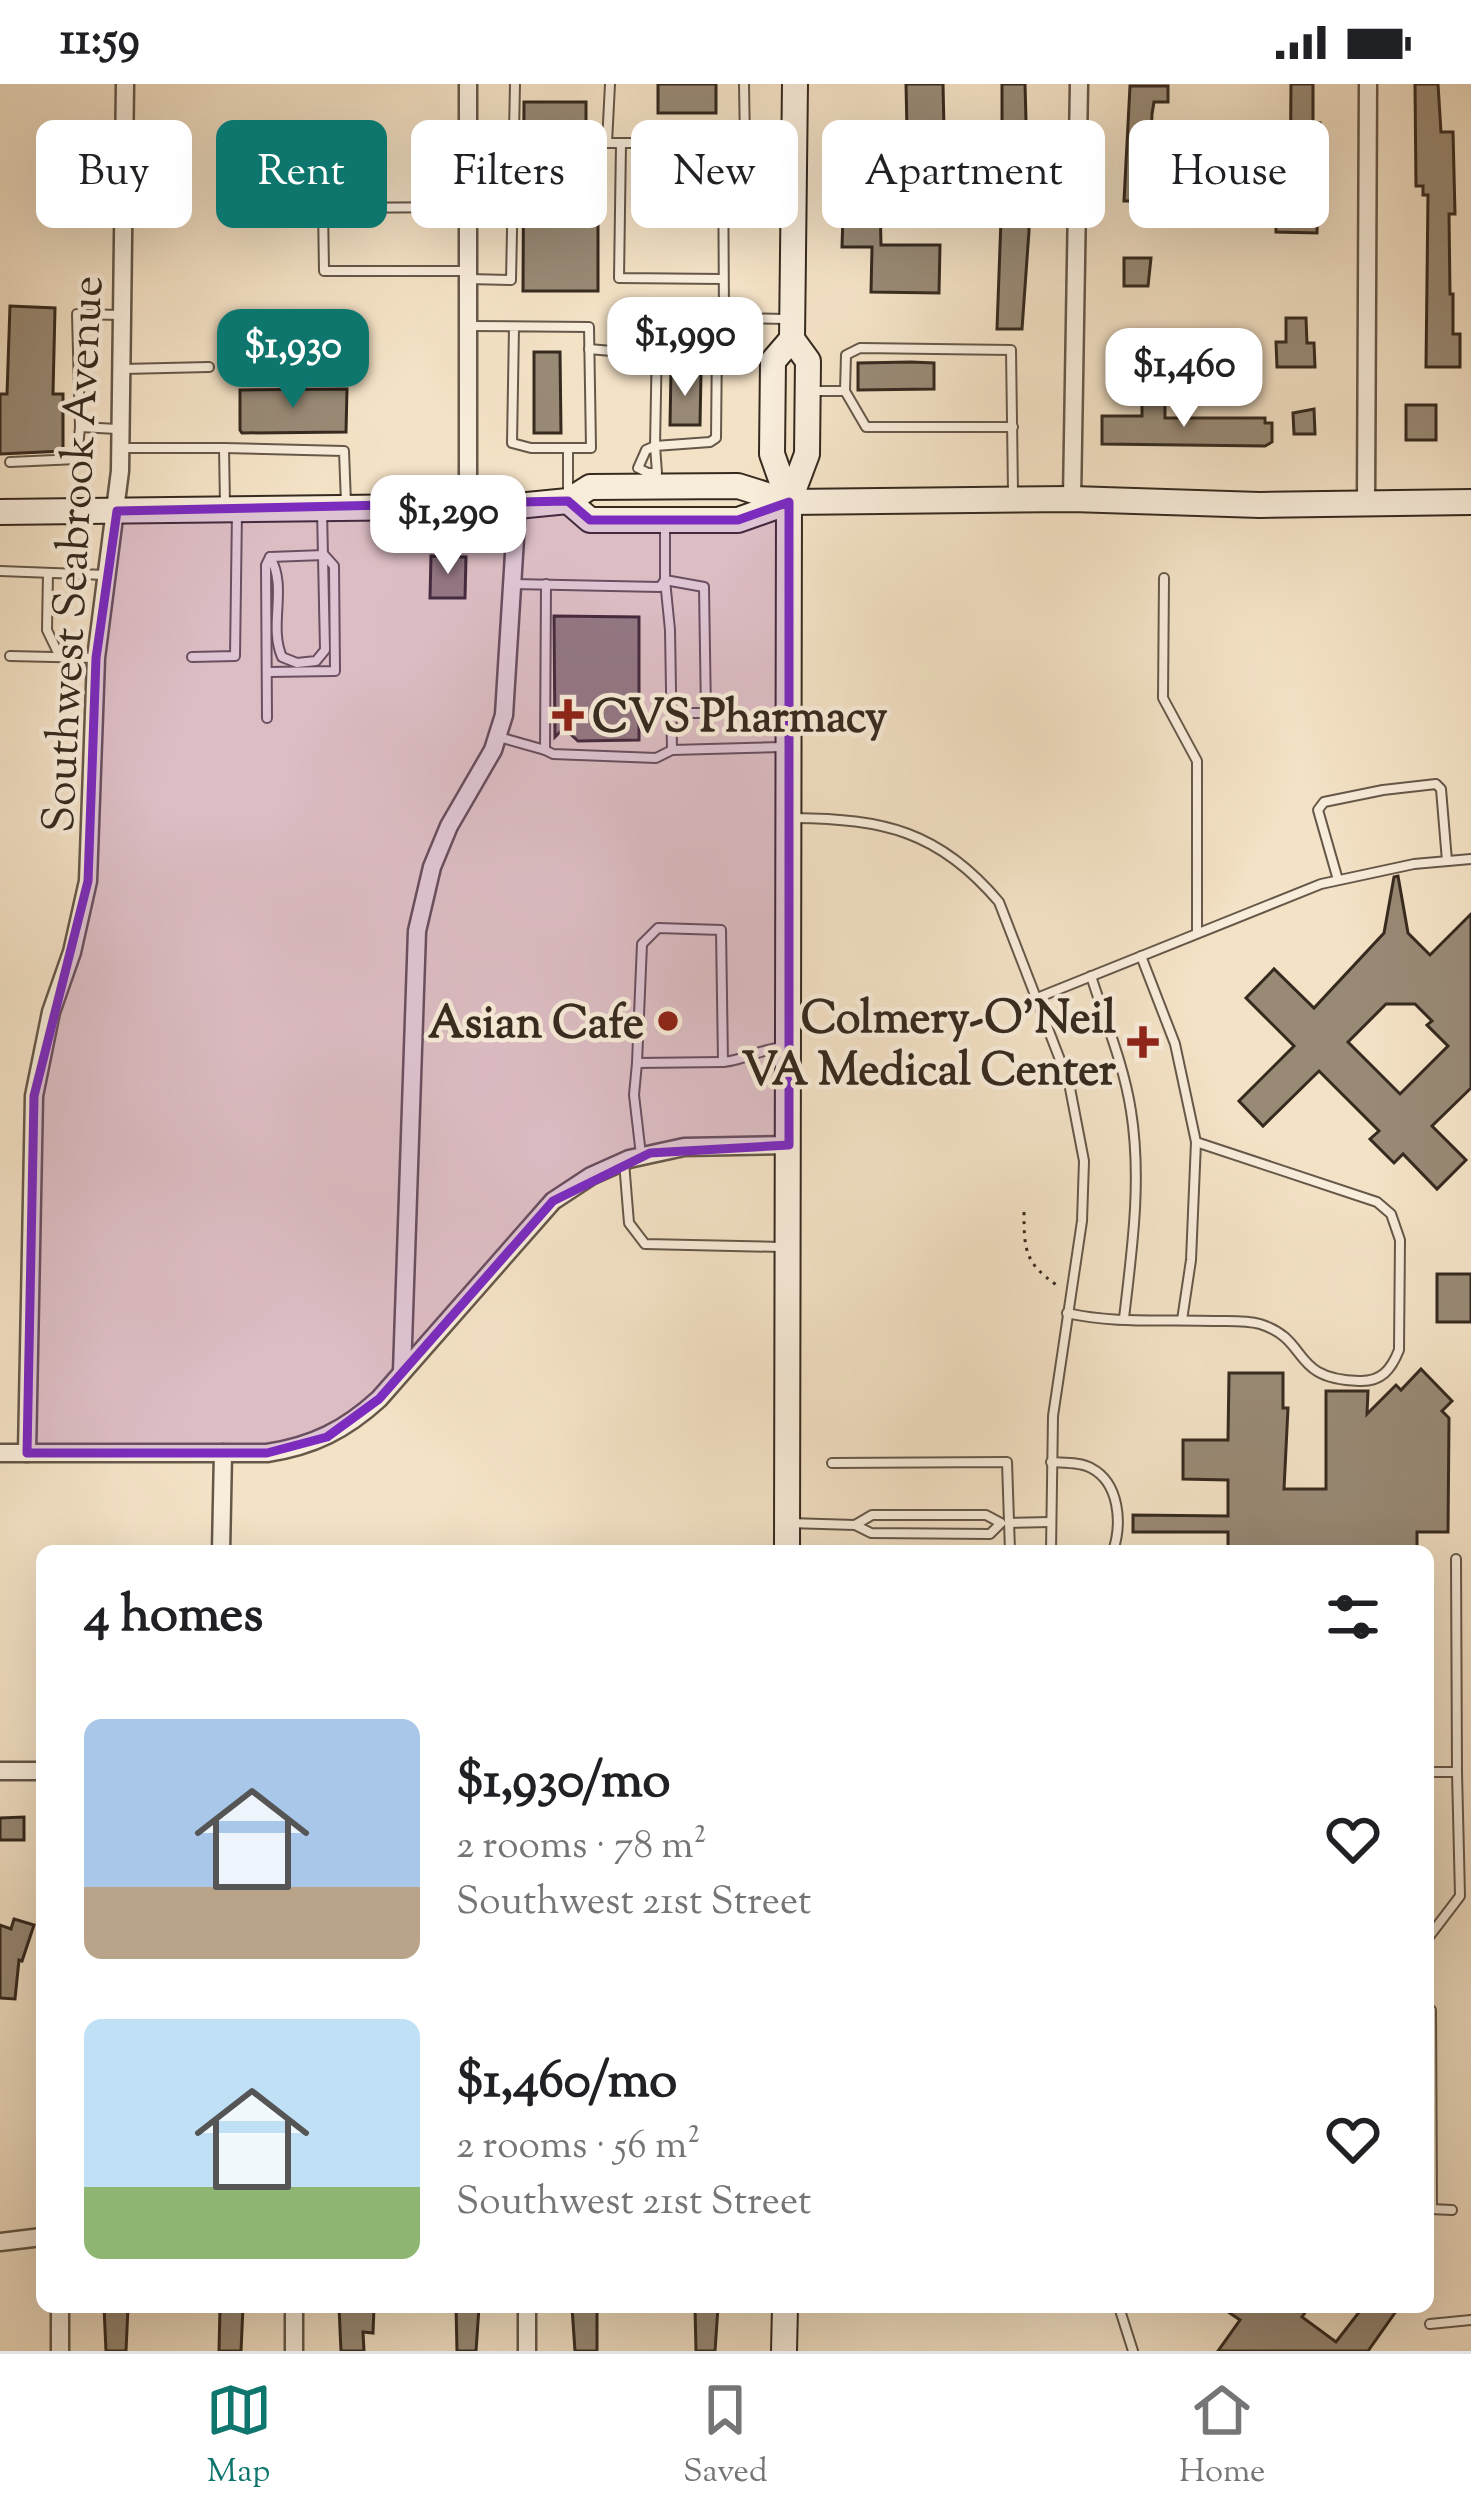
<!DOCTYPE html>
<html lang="en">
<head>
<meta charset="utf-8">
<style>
  body { margin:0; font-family:"Sorts Mill Goudy",serif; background:#f6f6f6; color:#202124; height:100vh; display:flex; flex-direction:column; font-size:45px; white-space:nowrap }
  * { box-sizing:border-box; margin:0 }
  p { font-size:39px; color:#757577 }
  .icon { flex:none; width:66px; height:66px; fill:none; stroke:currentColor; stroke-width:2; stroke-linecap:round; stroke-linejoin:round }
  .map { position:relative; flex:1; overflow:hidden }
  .sheet { position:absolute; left:36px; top:1461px; width:1398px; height:768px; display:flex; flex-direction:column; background:#fff; border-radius:18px; box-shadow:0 12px 48px #0002 }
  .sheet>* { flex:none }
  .hud { position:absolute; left:36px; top:36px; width:1401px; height:108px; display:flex; gap:24px }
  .price { position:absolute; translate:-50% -102px; padding:0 27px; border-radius:24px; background:#fff; color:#222; font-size:39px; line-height:78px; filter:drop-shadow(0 3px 6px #0008) }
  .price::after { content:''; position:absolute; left:50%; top:72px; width:36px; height:27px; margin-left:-18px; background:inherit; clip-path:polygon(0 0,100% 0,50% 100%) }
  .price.current { background:#0f766e; color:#fff }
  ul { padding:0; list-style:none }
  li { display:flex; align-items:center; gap:36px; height:300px; padding:0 48px }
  li span { display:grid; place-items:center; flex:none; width:336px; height:240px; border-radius:18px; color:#555 }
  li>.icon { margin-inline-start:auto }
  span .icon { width:144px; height:144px; fill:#fffc; stroke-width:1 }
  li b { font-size:51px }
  h2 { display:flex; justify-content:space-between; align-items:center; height:144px; padding:0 48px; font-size:51px }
  .tag { padding:0 42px; border-radius:18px; background:#fff; box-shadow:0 12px 48px #0002; font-size:42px; line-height:108px }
  .tag.current { background:#0f766e; color:#fff }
  .status { display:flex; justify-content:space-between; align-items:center; height:84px; padding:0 60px; background:#fff; direction:ltr }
  .status svg { height:33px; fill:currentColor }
  .tab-bar { display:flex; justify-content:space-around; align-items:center; height:168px; border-top:3px solid #e0e0e0; background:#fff; font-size:33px; color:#757577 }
  .tab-bar a { display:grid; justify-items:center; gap:6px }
  .tab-bar .current { color:#0f766e }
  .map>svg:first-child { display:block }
  .building { fill:#998a76; stroke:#362a1f; stroke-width:3; fill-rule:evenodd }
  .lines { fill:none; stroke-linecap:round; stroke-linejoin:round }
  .service-casing { stroke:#665849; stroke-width:12 }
  .minor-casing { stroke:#665849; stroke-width:21 }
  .secondary-casing { stroke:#362a1f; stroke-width:28 }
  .path { stroke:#362a1f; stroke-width:3; stroke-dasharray:3 6; stroke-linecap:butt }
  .service { stroke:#f8ecda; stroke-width:8 }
  .minor { stroke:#f8ecda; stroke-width:16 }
  .secondary { stroke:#f8ecda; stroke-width:24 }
  .marked { fill:#7b2cbf; fill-opacity:0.2; stroke:#7b2cbf; stroke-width:9; stroke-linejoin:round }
  .poi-dot { fill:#8f2418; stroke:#f8ecda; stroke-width:4.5 }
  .labels { text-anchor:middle; stroke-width:9; stroke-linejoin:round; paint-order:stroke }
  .street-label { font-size:45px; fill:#362a1f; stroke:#f8ecda }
  .poi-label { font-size:45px; font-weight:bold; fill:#362a1f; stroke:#f8ecda; text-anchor:end }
</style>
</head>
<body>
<div class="status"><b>11:59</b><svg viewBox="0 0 49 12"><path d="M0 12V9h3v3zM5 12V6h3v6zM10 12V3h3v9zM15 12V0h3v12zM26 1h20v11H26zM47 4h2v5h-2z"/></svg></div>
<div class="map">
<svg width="1471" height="2267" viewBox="0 0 1471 2267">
  <rect width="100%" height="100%" fill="#f4e2c6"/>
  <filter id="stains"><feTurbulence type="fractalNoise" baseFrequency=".00167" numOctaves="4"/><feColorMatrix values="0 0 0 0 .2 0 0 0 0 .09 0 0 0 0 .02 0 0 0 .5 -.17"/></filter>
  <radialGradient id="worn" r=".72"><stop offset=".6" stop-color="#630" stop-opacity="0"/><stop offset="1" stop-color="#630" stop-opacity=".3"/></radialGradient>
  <g class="building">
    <rect x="658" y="0" width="58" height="29"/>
    <path d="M906,0h37l1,46 -37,1z"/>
    <path d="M1002,0h23l4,147 -7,98h-25l5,-137h-16v-23h7v-32l7,-3 2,-8z"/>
    <path d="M1291,0h22v39h7l-3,110 -41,-1v-18h11v-6h3z"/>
    <path d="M1415,0h23l3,48h12l2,82h-6l1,80h3v40h7v33h-34l2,-172h-5v-9h-7z"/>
    <path d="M1130,2h38v16h-14l-2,12 -3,87h-25z"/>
    <path d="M524,18h62v57h12v132h-75z"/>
    <path d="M849,76h30l2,85h59l-1,48 -68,-1 1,-45h-30l1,-31h6z"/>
    <path d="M1124,174h27l-3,28h-24z"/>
    <path d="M10,222l45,2 -2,86h10v57l-63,3v-60h7z"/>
    <path d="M1286,234h20l1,25h7l1,24h-38l-1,-25h10z"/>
    <path d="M534,268h26l1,81h-27z"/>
    <path d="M911,278l23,1v26l-76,1v-27z"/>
    <path d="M671,288l30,1 -1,52h-30z"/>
    <path d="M347,305l-1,43 -104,1 -2,-3v-40z"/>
    <path d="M1142,319l23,1v14h100v5h7v19l-7,4 -163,-2v-28h40z"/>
    <rect x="1406" y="321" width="30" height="35"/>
    <path d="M1314,325l1,25h-21l-1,-21z"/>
    <path d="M431,472l35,1 -1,41h-35z"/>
    <path d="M554,532l85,1v123l-61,1 -14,-13 -9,9z"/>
    <path d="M1398,792l10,57 22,22 41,-41v174l-39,38 34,34 -29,29 -34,-35 -9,9 -24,-24 9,-8 -60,-60 -56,55 -24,-25 55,-55 -48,-48 28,-29 40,39 70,-75 10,-56zM1386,920h29l17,17 -5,4 21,21 -48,48 -52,-52z"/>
    <rect x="1437" y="1190" width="34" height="48"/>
    <path d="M1421,1285l31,32 -10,10 7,7 -1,114h-31v19h-189v-19h-95v-17l95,1v-36l-45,-1v-39h45l1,-67h54v35h5l-4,81h42v-98h42l-1,23 29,-29 5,5z"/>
    <path d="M24,1733v23h-24v-22z"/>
    <path d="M14,1835l20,6 -12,36 -3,-1 -4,39 -15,-1v-73l11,4z"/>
    <path d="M104,2223h24l-2,44h-20z"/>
    <path d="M220,2223h23l-2,44h-22z"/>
    <path d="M339,2223h35l-1,26 -10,-1 1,19h-23z"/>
    <path d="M456,2223h23l-3,44h-19z"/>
    <path d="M572,2223h25v44h-22z"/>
    <path d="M695,2223h23l-3,44h-19z"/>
    <path d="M1221,2223h88l-7,10 34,25 27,-35h36l-31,44h-150l22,-31z"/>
  </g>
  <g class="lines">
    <g class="service-casing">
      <g id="service">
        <path d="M610,0l-3,59h185"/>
        <path d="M744,0l1,59"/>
        <path d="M621,59l-2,135 103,1"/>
        <path d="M723,59l1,175"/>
        <path d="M467,123l-144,1 1,63h144"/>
        <path d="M468,195l43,1 4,-196"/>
        <path d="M469,242l120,1 2,121h-60l-19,-5 2,-116"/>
        <path d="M707,246l17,-12 62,1"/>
        <path d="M589,265l68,6"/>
        <path d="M123,285l86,-2"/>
        <path d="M815,307h30"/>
        <path d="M117,345l-37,-2 -3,-113 44,1"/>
        <path d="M122,364h102l1,57"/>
        <path d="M224,364l120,3 2,52"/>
        <path d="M568,364v47"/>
        <path d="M10,378l67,-3 3,-32"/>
        <path d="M648,389l-10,-5 8,-18 9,-4 2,-105c16,-21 44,-20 60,0l-1,97 -6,4 -55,4 2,27h-9v12"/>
        <path d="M1013,408l-2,-142 -151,-2 -14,7 -1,36 21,36h147"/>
        <path d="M270,473c18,31 -2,68 12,100l15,6 19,-2 9,-11 -3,-140"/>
        <path d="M0,487l106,4"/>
        <path d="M48,489l-1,57 13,27"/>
        <path d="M1164,494l-1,120 34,63v171"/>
        <path d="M513,500l147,3 5,-7v-58"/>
        <path d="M546,500l-1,166 8,4 103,4 16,-8 111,-3"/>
        <path d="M10,572l86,2"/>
        <path d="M192,573l43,-1 2,-145"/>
        <path d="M268,588l67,-1 -1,-105 -9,-10"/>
        <path d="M671,629h35l-2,-126 -39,-7 5,50 2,120"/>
        <path d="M267,634l-1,-153 4,-8 54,-2"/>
        <path d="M499,653l46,13"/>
        <path d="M794,734c90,1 145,13 205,84l70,181 15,78 -2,60 -29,195 -2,135"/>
        <path d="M1338,796l-20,-70 6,-8 59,-12 53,-6 5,5 6,72"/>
        <path d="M1091,892c14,44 33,89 40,135 11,69 1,139 -7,207"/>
        <path d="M1037,914l284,-114 93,-20 57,-5"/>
        <path d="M637,979l5,-119 16,-16 63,2 2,132c22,-2 38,-13 60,-15"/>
        <path d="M641,1071l-7,-60 3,-32 86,-1"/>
        <path d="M624,1078l5,61 16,21 136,3"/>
        <path d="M1067,1229c47,11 99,6 147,8 15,0 32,-1 46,3 51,16 29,55 99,57 22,1 32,-11 40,-31l1,-110 -9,-26 -14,-12 -181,-60 -21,-98 -34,-88"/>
        <path d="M1182,1236l9,-60 5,-118"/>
        <path d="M1051,1378c12,1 30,0 40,6 29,15 31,56 22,83"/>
        <path d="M832,1379l175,-1 3,89"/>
        <path d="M789,1439l66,2 16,8 119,1 11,-11 -15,-8h-114l-17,10"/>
        <path d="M1009,1439l41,-1"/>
        <path d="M1456,1475l1,213"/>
        <path d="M1428,1688h29l3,124 -32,42"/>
        <path d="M1431,1926l1,199"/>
        <path d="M1430,2125l22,1"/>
        <path d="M1119,2223l14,44"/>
        <path d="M1430,2240l41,-4"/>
      </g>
    </g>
    <g class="minor-casing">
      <g id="minor">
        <path d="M1072,415l7,-415"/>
        <path d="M1366,420l2,-420"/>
        <path d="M468,422v-422"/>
        <path d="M402,1288l15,-441 15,-64 17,-41 44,-76 11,-35 13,-209"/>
        <path d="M0,1369h267c46,-7 78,-23 112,-54l174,-198 38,-25 38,-17 55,-12 105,-2"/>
        <path d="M27,1369l7,-357 17,-84 21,-60 16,-71 8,-223 24,-187 5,-387"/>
        <path d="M221,1467l2,-98"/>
        <path d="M0,1687h42"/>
        <path d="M0,2158l42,-5"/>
        <path d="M60,2223v44"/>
        <path d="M294,2223v44"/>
        <path d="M527,2223v44"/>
      </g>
    </g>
    <g class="secondary-casing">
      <g id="secondary">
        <path d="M568,417l22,19h148l51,-18 283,-3 188,6 211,-3"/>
        <path d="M789,418l18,-48 1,-93 -16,-22 3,-255"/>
        <path d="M0,428l517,-6 51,-5 22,-14 148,-1 51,16"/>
        <path d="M787,1467l2,-1049 -17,-48 1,-93 19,-22"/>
        <path d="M784,2267l1,-44"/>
      </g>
    </g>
    <path class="path" d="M1024,1128c0,39 1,51 34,74"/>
    <use href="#service" class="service"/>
    <use href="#minor" class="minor"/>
    <use href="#secondary" class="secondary"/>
  </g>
  <path class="marked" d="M568,417l22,19h148l51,-18v643l-139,8 -97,48 -174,198 -52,38 -60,16h-240l7,-357 54,-215 8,-223 21,-147z"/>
  <g class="poi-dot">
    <path d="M562 613h12v12h12v12h-12v12h-12v-12h-12v-12h12z"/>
    <circle cx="668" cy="937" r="12"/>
    <path d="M1137 940h12v12h12v12h-12v12h-12v-12h-12v-12h12z"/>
  </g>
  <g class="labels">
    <g class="street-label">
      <text transform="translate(71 470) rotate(-87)" y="16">Southwest Seabrook Avenue</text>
    </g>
    <g class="poi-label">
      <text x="592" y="647" text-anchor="start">CVS Pharmacy</text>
      <text x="1116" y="948">Colmery-O'Neil<tspan x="1116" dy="52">VA Medical Center</tspan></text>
      <text x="644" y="953">Asian Cafe</text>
    </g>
  </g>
  <rect width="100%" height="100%" filter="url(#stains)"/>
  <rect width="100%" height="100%" fill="url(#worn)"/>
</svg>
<b class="price" style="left:685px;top:315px">$1,990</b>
<b class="price current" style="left:293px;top:327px">$1,930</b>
<b class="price" style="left:1184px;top:346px">$1,460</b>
<b class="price" style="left:448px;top:493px">$1,290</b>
<div class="hud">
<a class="tag">Buy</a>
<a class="tag current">Rent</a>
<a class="tag">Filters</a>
<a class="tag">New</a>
<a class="tag">Apartment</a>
<a class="tag">House</a>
</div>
<section class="sheet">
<h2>4 homes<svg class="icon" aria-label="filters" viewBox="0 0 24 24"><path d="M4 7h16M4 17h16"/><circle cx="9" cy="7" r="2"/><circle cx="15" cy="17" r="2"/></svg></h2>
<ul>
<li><span style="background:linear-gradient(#a9c7e8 70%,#b9a48a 0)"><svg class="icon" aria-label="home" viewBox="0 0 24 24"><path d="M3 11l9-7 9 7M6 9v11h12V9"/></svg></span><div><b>$1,930/mo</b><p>2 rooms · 78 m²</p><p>Southwest 21st Street</p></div><svg class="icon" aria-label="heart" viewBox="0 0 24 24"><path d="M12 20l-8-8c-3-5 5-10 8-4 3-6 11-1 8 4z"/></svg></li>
<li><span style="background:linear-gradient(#bfe0f5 70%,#8fb573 0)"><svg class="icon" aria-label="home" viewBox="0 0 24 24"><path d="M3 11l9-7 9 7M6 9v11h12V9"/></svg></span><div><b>$1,460/mo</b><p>2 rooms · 56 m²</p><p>Southwest 21st Street</p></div><svg class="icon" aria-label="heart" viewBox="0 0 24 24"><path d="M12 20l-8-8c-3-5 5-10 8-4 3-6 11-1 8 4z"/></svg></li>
</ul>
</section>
</div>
<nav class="tab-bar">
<a class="current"><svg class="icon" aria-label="map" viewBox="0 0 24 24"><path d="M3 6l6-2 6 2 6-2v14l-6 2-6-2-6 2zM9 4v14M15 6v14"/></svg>Map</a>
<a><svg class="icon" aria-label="saved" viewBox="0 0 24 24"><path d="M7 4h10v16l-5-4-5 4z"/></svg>Saved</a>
<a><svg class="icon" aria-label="home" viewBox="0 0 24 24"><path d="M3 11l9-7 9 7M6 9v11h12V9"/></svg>Home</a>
</nav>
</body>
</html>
